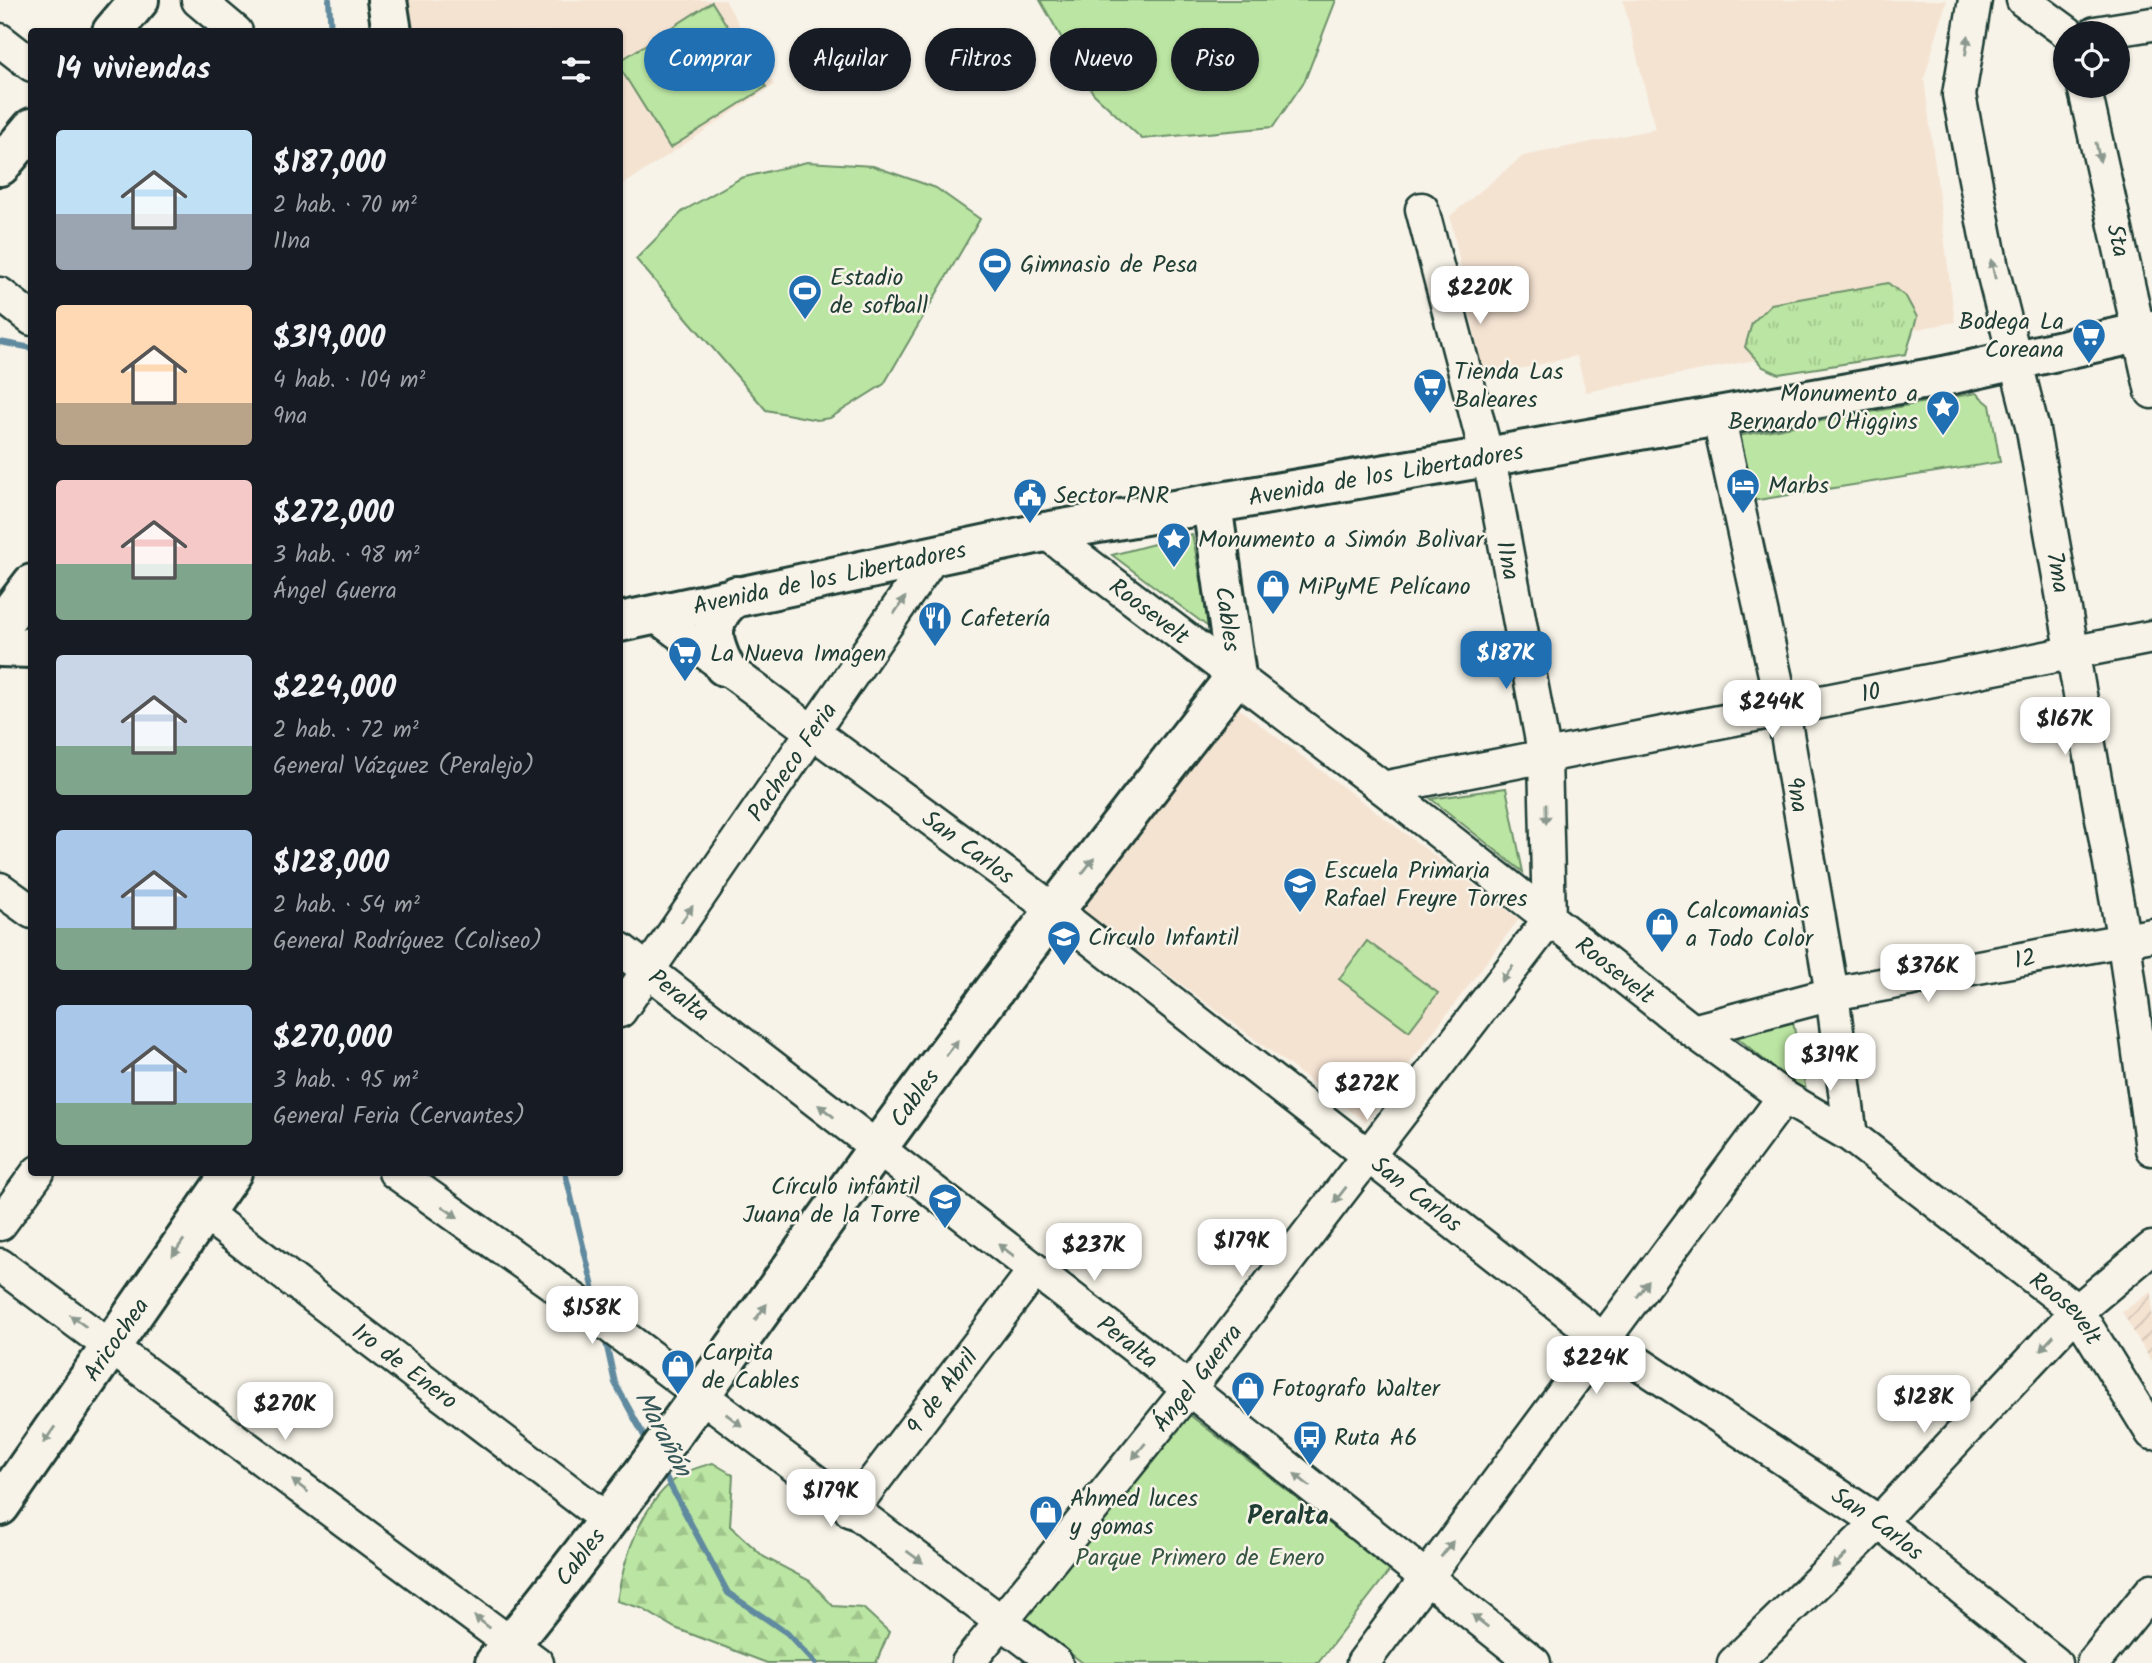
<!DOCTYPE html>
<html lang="es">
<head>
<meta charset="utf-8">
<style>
  body { margin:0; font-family:Kalam,sans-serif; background:#242831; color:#f1f3f6; height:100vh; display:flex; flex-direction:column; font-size:26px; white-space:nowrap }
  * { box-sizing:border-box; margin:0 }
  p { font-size:23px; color:#9ea1a6 }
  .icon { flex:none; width:38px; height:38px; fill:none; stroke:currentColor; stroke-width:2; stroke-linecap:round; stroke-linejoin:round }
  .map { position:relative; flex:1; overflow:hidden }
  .details { position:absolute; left:28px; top:28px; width:595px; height:1148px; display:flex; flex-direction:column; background:#171b24; border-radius:7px; box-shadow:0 2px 5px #0004 }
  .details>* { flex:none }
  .banner { position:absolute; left:644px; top:28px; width:665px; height:63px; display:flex; gap:14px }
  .tools { position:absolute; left:2053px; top:21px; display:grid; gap:14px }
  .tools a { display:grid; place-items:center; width:77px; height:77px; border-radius:50%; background:#171b24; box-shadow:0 2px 5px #0004; font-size:35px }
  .price { position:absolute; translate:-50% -60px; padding:0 16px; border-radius:14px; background:#fff; color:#222; font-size:23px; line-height:46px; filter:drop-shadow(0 2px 4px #0008) }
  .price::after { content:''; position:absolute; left:50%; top:42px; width:21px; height:16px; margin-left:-10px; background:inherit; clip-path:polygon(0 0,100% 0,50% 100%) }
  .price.selected { background:#1f6fb2; color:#fff }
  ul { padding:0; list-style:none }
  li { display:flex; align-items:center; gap:21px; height:175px; padding:0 28px }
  li span { display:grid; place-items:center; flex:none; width:196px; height:140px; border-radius:7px; color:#555 }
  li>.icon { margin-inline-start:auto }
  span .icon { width:84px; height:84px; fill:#fffc; stroke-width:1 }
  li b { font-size:30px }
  h2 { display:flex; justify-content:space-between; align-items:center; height:84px; padding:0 28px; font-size:30px }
  .pill { padding:0 24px; border-radius:32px; background:#171b24; box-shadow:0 2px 5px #0004; font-size:24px; line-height:63px }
  .pill.selected { background:#1f6fb2; color:#fff }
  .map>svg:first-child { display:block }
  .built { fill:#f5e3d2 }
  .industrial { fill:url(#industrial-furrows) }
  .grass { fill:url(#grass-tufts); stroke:#6d916b; stroke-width:2 }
  .forest { fill:url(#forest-firs); stroke:#6d916b; stroke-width:2 }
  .park { fill:#bbe5a2; stroke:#6d916b; stroke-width:2 }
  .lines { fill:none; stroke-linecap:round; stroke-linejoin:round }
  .stream { stroke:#608a9f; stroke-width:6 }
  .minor-casing { stroke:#1f3d34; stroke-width:37 }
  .major-casing { stroke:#1f3d34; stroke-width:44 }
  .minor { stroke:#f7f3e8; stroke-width:32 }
  .major { stroke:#f7f3e8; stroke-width:38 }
  .oneway { fill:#8b988e }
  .labels { text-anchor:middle; stroke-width:5; stroke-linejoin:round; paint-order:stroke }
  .street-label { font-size:24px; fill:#1f3d34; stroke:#f7f3e8 }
  .poi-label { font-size:24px; fill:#1f3d34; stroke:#f7f3e8; text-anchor:start }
  .park-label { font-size:24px; fill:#365644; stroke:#f7f3e8 }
  .water-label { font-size:26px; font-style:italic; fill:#355758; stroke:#f7f3e8 }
  .neighbourhood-label { font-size:26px; font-weight:bold; fill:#1f3d34; stroke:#f7f3e8 }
</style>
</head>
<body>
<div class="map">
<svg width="2152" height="1663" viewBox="0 0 2152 1663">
  <defs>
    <pattern id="industrial-furrows" width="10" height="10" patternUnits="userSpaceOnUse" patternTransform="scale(1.75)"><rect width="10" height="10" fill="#f5e3d2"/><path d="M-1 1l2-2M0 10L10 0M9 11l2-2" fill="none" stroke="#d2c4b5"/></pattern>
    <pattern id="grass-tufts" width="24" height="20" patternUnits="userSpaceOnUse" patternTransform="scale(1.75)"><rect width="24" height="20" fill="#bbe5a2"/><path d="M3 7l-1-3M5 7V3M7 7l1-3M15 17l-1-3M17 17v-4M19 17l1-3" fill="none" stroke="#a0c58c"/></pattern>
    <pattern id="forest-firs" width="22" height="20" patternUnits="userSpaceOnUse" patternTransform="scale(1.75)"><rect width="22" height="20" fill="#bbe5a2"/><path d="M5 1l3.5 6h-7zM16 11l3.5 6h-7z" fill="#a0c58c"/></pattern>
  </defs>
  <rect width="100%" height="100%" fill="#f7f3e8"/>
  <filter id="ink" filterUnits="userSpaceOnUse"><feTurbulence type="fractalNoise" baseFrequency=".0143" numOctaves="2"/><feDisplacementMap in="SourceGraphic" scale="14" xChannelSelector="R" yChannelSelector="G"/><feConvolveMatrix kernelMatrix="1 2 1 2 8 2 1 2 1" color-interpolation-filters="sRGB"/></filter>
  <g filter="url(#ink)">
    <g class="built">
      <path d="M407,0h318l49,85 -154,102v-155l-207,-1z"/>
      <path d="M1623,0h324l-23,79 31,243 -369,70 -9,-36 -93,21 -34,-161 73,-60 132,-27z"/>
      <path d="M1234,705l285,214 -154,203 -285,-214z"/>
    </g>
    <path class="industrial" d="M2152,1291v72l-30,-51z"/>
    <path class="grass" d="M1888,283l18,14 11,20 -11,37 -127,20 -16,-7 -18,-20 7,-24 19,-19z"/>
    <path class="forest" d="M713,1463l20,12 -3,51 34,31 46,24 23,25 30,2 26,24 -13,31h-109l-92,-35 -34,-20 -24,-7c7,-44 25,-102 66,-127 8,-5 20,-8 30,-11z"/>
    <g class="park">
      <path d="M1040,0h296l-31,80 -32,47 -131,12 -49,-46z"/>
      <path d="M712,2l54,85 -96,61 -50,-80v-7z"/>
      <path d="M807,162l66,4 63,22 44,31 -96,165 -54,34 -13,2 -51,-10 -130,-151 47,-48 58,-33z"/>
      <path d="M1976,393l14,12 10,57 -268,42 -11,-65z"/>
      <path d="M1192,534l19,95 -99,-74z"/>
      <path d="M1506,788l17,84 -92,-73z"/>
      <path d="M1367,941l71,52 -29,38 -70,-52z"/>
      <path d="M1792,1017l15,79 -80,-67z"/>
      <path d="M1182,1409l208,161 -72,93h-235l-63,-48z"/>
    </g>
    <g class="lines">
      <g class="stream">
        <path d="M329,0l2,32"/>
        <path d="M0,342l32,6"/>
        <path d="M565,1172l32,131"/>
        <path d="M605,1338l10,45 33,60"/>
        <path d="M661,1468l67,125 59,40 28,30"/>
      </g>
      <g class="minor-casing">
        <g id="minor">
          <path d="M198,0l38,32"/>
          <path id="s1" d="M1975,0l-16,95 33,173 41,162 91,512 28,207"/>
          <path d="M2023,0l45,33"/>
          <path d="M2095,33l57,-9"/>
          <path d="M0,40l32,25"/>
          <path id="s2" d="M2084,86l68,306"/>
          <path id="s3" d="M1422,209l71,270 52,278 4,163"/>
          <path d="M0,294l32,25"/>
          <path id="s4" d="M1718,415l65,296 49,283 19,142"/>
          <path id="s5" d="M1045,532l338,256 310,243 91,66 67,39 226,175 75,122"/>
          <path id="s6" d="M653,614l401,296 551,431 274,181 176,141"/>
          <path id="s7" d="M1383,788l769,-151"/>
          <path d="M0,889l32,23"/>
          <path id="s8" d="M620,949l569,440 345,274"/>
          <path id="s9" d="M620,1011l315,-457"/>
          <path id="s10" d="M1693,1031l139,-37 320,-59"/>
          <path d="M395,1172l180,128 481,363"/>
          <path id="s11" d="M203,1212l404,308"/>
          <path d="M0,1224l38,-52"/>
          <path d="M0,1265l537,398"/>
          <path id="s12" d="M851,1511l183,-240"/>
          <path id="s13" d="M968,1663l221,-274 360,-469"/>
          <path d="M1363,1663l421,-566"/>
          <path d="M1734,1663l145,-141 198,-211 75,-63"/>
          <path d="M2093,1663l59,-73"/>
        </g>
      </g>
      <g class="major-casing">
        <g id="major">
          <path d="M387,0l5,32"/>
          <path d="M112,32l27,-32"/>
          <path d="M0,166l32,-38"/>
          <path id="s14" d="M620,622l425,-90 442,-75 457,-81 208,-46"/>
          <path d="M0,626l32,-42"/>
          <path d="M0,647l32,1"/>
          <path d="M724,666c-15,-29 -15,-49 12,-70"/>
          <path id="s15" d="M0,1506l232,-334"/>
          <path id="s16" d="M495,1663c136,-164 256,-340 381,-513 116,-160 238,-317 360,-474l-24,-172"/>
        </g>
      </g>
      <use href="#minor" class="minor"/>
      <use href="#major" class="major"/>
    </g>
    <defs><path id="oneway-solid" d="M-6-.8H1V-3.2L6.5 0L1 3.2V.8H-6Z" transform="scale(1.75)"/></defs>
    <g class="oneway">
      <use href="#oneway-solid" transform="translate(1967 45) rotate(-81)"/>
      <use href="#oneway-solid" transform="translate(2098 152) rotate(78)"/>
      <use href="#oneway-solid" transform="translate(1993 269) rotate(-103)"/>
      <use href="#oneway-solid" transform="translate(900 605) rotate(-56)"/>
      <use href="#oneway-solid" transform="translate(1546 814) rotate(89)"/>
      <use href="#oneway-solid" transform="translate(1088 866) rotate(-52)"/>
      <use href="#oneway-solid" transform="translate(687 914) rotate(-55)"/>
      <use href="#oneway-solid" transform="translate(1507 974) rotate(127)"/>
      <use href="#oneway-solid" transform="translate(952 1048) rotate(-53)"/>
      <use href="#oneway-solid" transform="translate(826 1111) rotate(-142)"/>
      <use href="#oneway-solid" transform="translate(1340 1195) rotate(128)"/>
      <use href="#oneway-solid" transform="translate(450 1212) rotate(35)"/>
      <use href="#oneway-solid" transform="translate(178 1248) rotate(125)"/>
      <use href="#oneway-solid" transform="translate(1006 1250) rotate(-143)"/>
      <use href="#oneway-solid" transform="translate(1643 1289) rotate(-54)"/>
      <use href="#oneway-solid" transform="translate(761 1312) rotate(-54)"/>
      <use href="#oneway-solid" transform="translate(78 1321) rotate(-144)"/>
      <use href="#oneway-solid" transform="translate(2047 1343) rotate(133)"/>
      <use href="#oneway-solid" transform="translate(734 1420) rotate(37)"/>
      <use href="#oneway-solid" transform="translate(49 1435) rotate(125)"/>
      <use href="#oneway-solid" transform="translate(1139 1451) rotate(129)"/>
      <use href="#oneway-solid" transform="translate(1302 1480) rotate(-141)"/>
      <use href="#oneway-solid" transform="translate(300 1486) rotate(-143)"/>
      <use href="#oneway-solid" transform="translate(1447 1549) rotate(-53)"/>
      <use href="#oneway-solid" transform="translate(915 1557) rotate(36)"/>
      <use href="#oneway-solid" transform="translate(1839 1561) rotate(136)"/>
      <use href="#oneway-solid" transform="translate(1480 1621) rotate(-142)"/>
      <use href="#oneway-solid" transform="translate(482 1622) rotate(-143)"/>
    </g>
  </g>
  <defs>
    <g id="stadium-pin" transform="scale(1.75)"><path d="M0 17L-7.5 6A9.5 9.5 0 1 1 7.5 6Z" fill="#1f6fb2" stroke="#f7f3e8"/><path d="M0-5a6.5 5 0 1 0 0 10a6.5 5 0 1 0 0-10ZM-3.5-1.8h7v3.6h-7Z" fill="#fff"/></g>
    <g id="supermarket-pin" transform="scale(1.75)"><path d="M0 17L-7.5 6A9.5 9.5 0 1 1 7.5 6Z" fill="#1f6fb2" stroke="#f7f3e8"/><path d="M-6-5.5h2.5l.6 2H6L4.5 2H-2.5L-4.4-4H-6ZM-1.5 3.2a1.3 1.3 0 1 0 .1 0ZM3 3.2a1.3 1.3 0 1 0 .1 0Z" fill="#fff"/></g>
    <g id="sight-pin" transform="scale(1.75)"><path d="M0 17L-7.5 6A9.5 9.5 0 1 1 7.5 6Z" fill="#1f6fb2" stroke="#f7f3e8"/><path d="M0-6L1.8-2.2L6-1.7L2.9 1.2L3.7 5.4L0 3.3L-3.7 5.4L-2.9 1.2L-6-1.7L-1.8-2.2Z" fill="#fff"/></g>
    <g id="hotel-pin" transform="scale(1.75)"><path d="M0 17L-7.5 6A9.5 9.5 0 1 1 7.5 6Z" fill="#1f6fb2" stroke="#f7f3e8"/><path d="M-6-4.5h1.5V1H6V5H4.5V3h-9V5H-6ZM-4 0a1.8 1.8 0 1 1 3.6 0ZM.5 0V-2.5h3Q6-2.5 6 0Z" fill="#fff"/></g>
    <g id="civic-pin" transform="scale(1.75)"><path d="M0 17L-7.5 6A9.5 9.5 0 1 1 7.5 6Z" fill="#1f6fb2" stroke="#f7f3e8"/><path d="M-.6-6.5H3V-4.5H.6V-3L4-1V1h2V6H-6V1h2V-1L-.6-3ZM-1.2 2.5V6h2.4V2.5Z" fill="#fff"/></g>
    <g id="shop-pin" transform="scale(1.75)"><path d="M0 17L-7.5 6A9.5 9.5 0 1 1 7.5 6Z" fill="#1f6fb2" stroke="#f7f3e8"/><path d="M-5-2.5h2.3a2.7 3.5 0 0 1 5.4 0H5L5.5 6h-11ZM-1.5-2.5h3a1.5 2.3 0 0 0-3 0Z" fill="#fff"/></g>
    <g id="restaurant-pin" transform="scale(1.75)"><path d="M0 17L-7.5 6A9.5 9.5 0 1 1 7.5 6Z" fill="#1f6fb2" stroke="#f7f3e8"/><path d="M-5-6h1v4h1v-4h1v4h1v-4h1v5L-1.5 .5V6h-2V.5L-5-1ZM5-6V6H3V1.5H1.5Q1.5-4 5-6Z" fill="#fff"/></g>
    <g id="school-pin" transform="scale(1.75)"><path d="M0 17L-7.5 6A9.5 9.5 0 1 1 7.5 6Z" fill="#1f6fb2" stroke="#f7f3e8"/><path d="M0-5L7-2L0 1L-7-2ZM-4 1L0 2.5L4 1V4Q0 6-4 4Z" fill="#fff"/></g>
    <g id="bus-pin" transform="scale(1.75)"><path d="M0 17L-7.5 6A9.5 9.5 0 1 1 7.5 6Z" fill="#1f6fb2" stroke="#f7f3e8"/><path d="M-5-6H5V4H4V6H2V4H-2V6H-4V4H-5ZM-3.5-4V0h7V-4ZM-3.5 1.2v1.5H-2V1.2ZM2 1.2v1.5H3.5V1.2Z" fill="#fff"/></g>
  </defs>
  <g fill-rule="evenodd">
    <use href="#stadium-pin" x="995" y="264"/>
    <use href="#stadium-pin" x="805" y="291"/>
    <use href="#supermarket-pin" x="2089" y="335"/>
    <use href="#supermarket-pin" x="1430" y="385"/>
    <use href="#sight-pin" x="1943" y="407"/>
    <use href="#hotel-pin" x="1743" y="485"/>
    <use href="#civic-pin" x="1030" y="495"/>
    <use href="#sight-pin" x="1174" y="539"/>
    <use href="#shop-pin" x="1273" y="586"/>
    <use href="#restaurant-pin" x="935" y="618"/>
    <use href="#supermarket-pin" x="685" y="653"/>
    <use href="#school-pin" x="1300" y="884"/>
    <use href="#shop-pin" x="1662" y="924"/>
    <use href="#school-pin" x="1064" y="937"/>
    <use href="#school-pin" x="945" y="1200"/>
    <use href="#shop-pin" x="678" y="1366"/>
    <use href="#shop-pin" x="1248" y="1388"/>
    <use href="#bus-pin" x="1310" y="1437"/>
    <use href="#shop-pin" x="1046" y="1512"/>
  </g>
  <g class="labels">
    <g class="street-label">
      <text dy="8" stroke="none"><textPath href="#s2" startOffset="158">5ta</textPath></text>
      <text dy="8" stroke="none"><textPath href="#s14" startOffset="780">Avenida de los Libertadores</textPath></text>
      <text dy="8" stroke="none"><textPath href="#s3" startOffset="362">11na</textPath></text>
      <text dy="8" stroke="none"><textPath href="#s1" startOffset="584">7ma</textPath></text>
      <text dy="8" stroke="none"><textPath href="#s14" startOffset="214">Avenida de los Libertadores</textPath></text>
      <text dy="8" stroke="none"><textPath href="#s5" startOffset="131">Roosevelt</textPath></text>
      <text transform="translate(1228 619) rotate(82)" y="8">Cables</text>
      <text dy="8" stroke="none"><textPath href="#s7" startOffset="497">10</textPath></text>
      <text dy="8" stroke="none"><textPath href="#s9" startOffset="303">Pacheco Feria</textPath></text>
      <text dy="8" stroke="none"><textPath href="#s4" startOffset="388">9na</textPath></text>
      <text dy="8" stroke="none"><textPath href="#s6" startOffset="392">San Carlos</textPath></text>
      <text dy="8" stroke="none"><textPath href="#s10" startOffset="340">12</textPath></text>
      <text dy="8" stroke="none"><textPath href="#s5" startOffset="719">Roosevelt</textPath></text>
      <text dy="8" stroke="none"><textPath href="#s8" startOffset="75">Peralta</textPath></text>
      <text dy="8" stroke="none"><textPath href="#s16" startOffset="704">Cables</textPath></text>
      <text dy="8" stroke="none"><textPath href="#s6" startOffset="959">San Carlos</textPath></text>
      <text dy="8" stroke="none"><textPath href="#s5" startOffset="1284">Roosevelt</textPath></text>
      <text dy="8" stroke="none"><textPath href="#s15" startOffset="203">Aricochea</textPath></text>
      <text dy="8" stroke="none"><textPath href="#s8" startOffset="642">Peralta</textPath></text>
      <text dy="8" stroke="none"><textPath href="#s11" startOffset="254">1ro de Enero</textPath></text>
      <text dy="8" stroke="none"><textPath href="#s13" startOffset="366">Ángel Guerra</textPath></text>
      <text dy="8" stroke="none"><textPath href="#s12" startOffset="150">9 de Abril</textPath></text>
      <text dy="8" stroke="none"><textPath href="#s6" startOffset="1526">San Carlos</textPath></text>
      <text dy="8" stroke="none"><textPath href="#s16" startOffset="136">Cables</textPath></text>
    </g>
    <g class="poi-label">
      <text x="1020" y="272">Gimnasio de Pesa</text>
      <text x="830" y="285">Estadio<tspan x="830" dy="28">de sofball</tspan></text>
      <text x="2064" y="329" text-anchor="end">Bodega La<tspan x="2064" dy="28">Coreana</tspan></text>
      <text x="1454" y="379">Tienda Las<tspan x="1454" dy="28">Baleares</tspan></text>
      <text x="1918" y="401" text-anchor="end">Monumento a<tspan x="1918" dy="28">Bernardo O'Higgins</tspan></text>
      <text x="1768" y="493">Marbs</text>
      <text x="1054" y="503">Sector PNR</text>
      <text x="1198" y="547">Monumento a Simón Bolivar</text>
      <text x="1298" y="594">MiPyME Pelícano</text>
      <text x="960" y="626">Cafetería</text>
      <text x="710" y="661">La Nueva Imagen</text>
      <text x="1324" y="878">Escuela Primaria<tspan x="1324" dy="28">Rafael Freyre Torres</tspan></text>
      <text x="1686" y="918">Calcomanias<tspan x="1686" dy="28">a Todo Color</tspan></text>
      <text x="1088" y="945">Círculo Infantil</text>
      <text x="920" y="1194" text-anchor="end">Círculo infantil<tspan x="920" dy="28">Juana de la Torre</tspan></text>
      <text x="702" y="1360">Carpita<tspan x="702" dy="28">de Cables</tspan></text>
      <text x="1272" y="1396">Fotografo Walter</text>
      <text x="1334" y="1445">Ruta A6</text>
      <text x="1070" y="1506">Ahmed luces<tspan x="1070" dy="28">y gomas</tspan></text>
    </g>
    <g class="park-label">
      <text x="1200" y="1565">Parque Primero de Enero</text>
    </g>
    <g class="water-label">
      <text transform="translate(664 1433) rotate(62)" y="9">Marañón</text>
    </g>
    <g class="neighbourhood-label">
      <text x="1288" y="1524">Peralta</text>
    </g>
  </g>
</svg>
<div class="tools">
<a><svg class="icon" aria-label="locate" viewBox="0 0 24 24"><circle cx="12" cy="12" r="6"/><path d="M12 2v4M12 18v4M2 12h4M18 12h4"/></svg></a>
</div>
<b class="price" style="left:1480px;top:326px">$220K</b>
<b class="price selected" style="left:1506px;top:691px">$187K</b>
<b class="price" style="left:1772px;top:740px">$244K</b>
<b class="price" style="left:2065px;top:757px">$167K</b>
<b class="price" style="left:1928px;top:1004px">$376K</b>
<b class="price" style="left:1830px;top:1093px">$319K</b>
<b class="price" style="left:1367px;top:1122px">$272K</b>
<b class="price" style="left:1242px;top:1279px">$179K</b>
<b class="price" style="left:1094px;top:1283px">$237K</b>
<b class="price" style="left:592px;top:1346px">$158K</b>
<b class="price" style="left:1596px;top:1396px">$224K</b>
<b class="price" style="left:1924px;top:1435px">$128K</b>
<b class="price" style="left:285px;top:1442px">$270K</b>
<b class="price" style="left:831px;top:1529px">$179K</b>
<div class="banner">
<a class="pill selected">Comprar</a>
<a class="pill">Alquilar</a>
<a class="pill">Filtros</a>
<a class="pill">Nuevo</a>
<a class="pill">Piso</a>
</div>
<section class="details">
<h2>14 viviendas<svg class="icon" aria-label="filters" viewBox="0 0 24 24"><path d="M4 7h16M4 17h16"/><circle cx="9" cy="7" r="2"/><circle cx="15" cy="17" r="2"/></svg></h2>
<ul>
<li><span style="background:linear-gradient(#bfe0f5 60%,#9aa5b1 0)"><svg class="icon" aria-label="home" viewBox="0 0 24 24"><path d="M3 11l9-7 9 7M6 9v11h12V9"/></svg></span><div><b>$187,000</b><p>2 hab. · 70 m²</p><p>11na</p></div></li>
<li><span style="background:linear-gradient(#ffd9b3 70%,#b9a48a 0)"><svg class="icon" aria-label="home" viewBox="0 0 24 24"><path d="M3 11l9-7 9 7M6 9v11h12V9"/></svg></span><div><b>$319,000</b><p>4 hab. · 104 m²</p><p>9na</p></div></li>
<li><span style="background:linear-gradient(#f6c9c9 60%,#7fa58c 0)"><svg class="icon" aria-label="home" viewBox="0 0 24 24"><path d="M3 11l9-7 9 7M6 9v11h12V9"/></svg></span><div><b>$272,000</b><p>3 hab. · 98 m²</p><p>Ángel Guerra</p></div></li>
<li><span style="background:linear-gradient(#c9d6e8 65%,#7fa58c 0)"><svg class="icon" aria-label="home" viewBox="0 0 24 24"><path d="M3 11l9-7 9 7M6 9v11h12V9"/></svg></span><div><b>$224,000</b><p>2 hab. · 72 m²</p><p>General Vázquez (Peralejo)</p></div></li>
<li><span style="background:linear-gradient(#a9c7e8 70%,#7fa58c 0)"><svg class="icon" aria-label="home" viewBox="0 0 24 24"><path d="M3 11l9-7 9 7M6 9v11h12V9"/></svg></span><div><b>$128,000</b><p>2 hab. · 54 m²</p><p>General Rodríguez (Coliseo)</p></div></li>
<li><span style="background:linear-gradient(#a9c7e8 70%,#7fa58c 0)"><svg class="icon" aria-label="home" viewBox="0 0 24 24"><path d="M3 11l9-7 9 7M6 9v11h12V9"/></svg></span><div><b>$270,000</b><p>3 hab. · 95 m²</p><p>General Feria (Cervantes)</p></div></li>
</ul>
</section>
</div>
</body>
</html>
